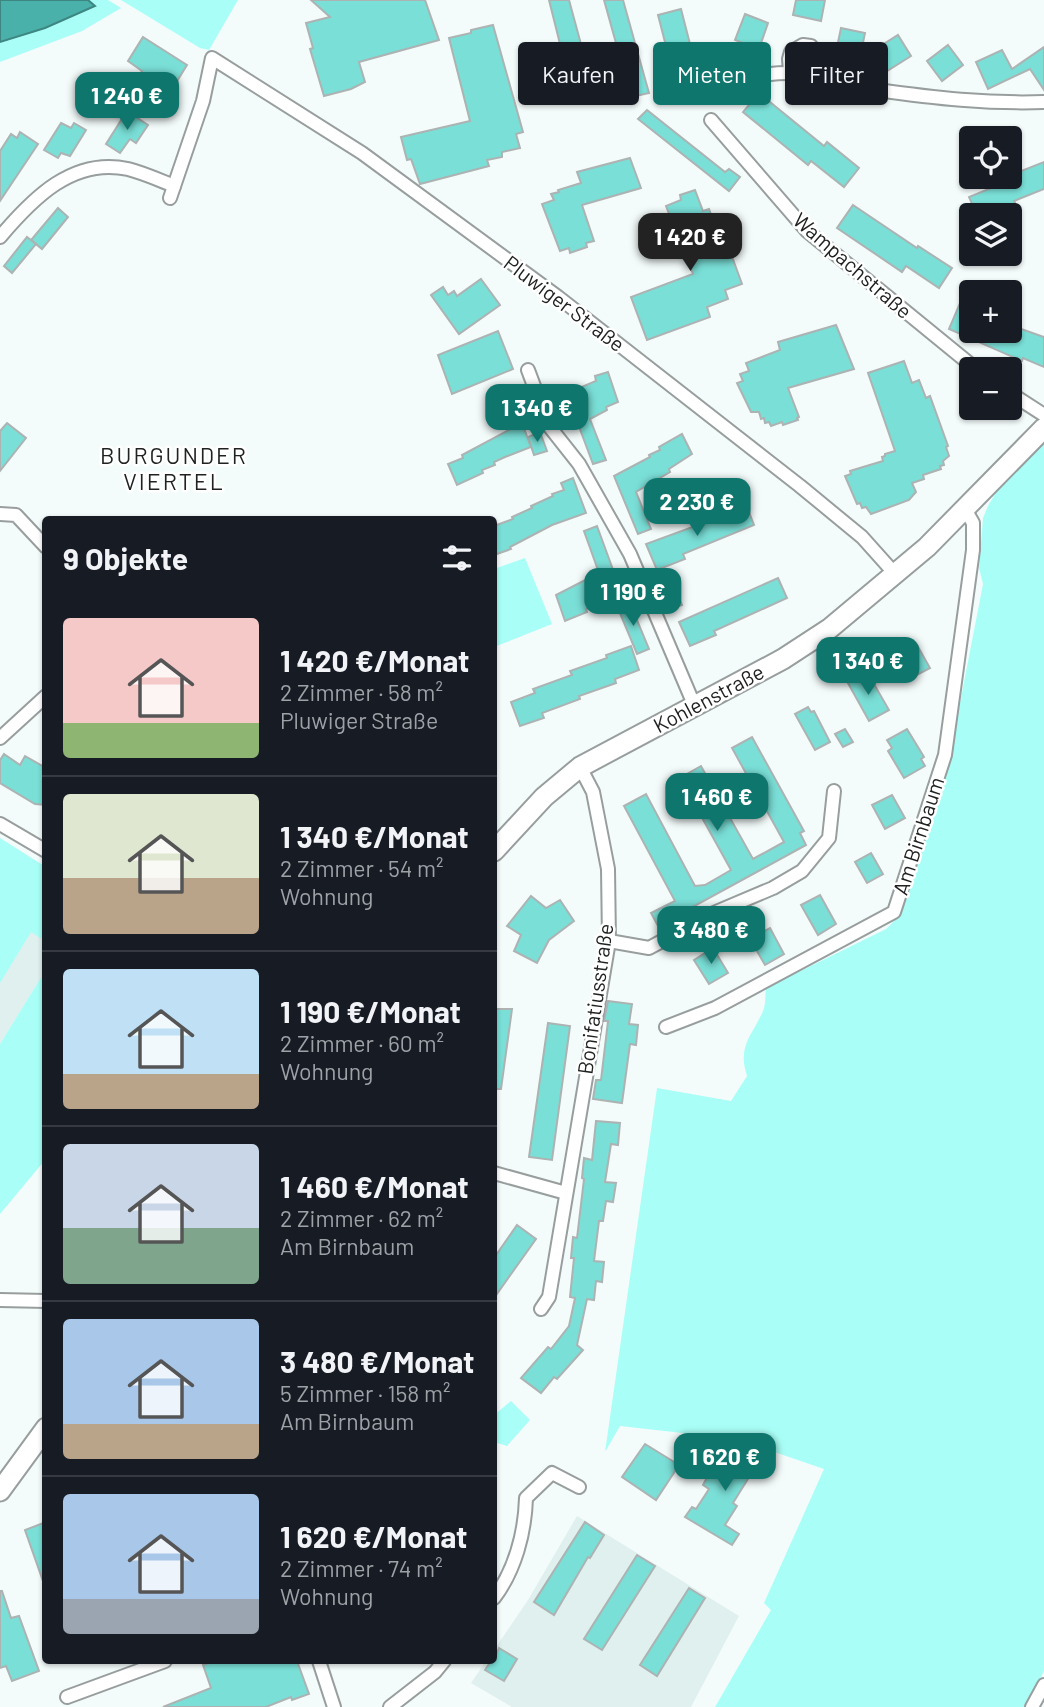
<!DOCTYPE html>
<html lang="de">
<head>
<meta charset="utf-8">
<style>
  body { margin:0; font-family:Barlow,sans-serif; background:#242831; color:#f1f3f6; height:100vh; display:flex; flex-direction:column; font-size:26px; white-space:nowrap }
  * { box-sizing:border-box; margin:0 }
  p { font-size:23px; color:#9ea1a6 }
  .icon { flex:none; width:38px; height:38px; fill:none; stroke:currentColor; stroke-width:2; stroke-linecap:round; stroke-linejoin:round }
  .map { position:relative; flex:1; overflow:hidden }
  .drawer { position:absolute; left:42px; top:516px; width:455px; height:1148px; display:flex; flex-direction:column; background:#171b24; border-radius:7px; box-shadow:0 2px 5px #0004 }
  .drawer>* { flex:none }
  .guide { position:absolute; left:518px; top:42px; width:420px; height:63px; display:flex; gap:14px }
  .fabs { position:absolute; left:959px; top:126px; display:grid; gap:14px }
  .fabs a { display:grid; place-items:center; width:63px; height:63px; border-radius:7px; background:#171b24; box-shadow:0 2px 5px #0004; font-size:35px }
  .price { position:absolute; translate:-50% -60px; padding:0 16px; border-radius:14px; background:#0f766e; color:#fff; font-size:23px; line-height:46px; filter:drop-shadow(0 2px 4px #0008) }
  .price::after { content:''; position:absolute; left:50%; top:42px; width:21px; height:16px; margin-left:-10px; background:inherit; clip-path:polygon(0 0,100% 0,50% 100%) }
  .price.active { background:#222; color:#fff }
  ul { padding:0; list-style:none }
  li { display:flex; align-items:center; gap:21px; height:175px; padding:0 21px }
  li+li { border-top:2px solid #363941 }
  li span { display:grid; place-items:center; flex:none; width:196px; height:140px; border-radius:7px; color:#555 }
  li>.icon { margin-inline-start:auto }
  span .icon { width:84px; height:84px; fill:#fffc; stroke-width:1 }
  li b { font-size:30px }
  h2 { display:flex; justify-content:space-between; align-items:center; height:84px; padding:0 21px; font-size:30px }
  .tag { padding:0 24px; border-radius:7px; background:#171b24; box-shadow:0 2px 5px #0004; font-size:24px; line-height:63px }
  .tag.active { background:#0f766e; color:#fff }
  .map>svg:first-child { display:block }
  .built { fill:#dff0ee }
  .green { fill:#a9fff7 }
  .water { fill:#4ab1aa; stroke:#3d8681; stroke-width:2 }
  .building { fill:#7adfd7; stroke:#acb3b2; stroke-width:2 }
  .lines { fill:none; stroke-linecap:round; stroke-linejoin:round }
  .minor-casing { stroke:#989e9e; stroke-width:16 }
  .secondary-casing { stroke:#989e9e; stroke-width:23 }
  .minor { stroke:#fff; stroke-width:12 }
  .secondary { stroke:#fff; stroke-width:19 }
  .labels { text-anchor:middle; stroke-width:5; stroke-linejoin:round; paint-order:stroke }
  .street-label { font-size:21px; fill:#202222; stroke:#fff }
  .neighbourhood-label { font-size:23px; letter-spacing:2px; fill:#202222; stroke:#fff }
</style>
</head>
<body>
<div class="map">
<svg width="1044" height="1707" viewBox="0 0 1044 1707">
  <rect width="100%" height="100%" fill="#f4fcfb"/>
  <g class="built">
    <path d="M0,912l46,29 -1,30 -45,73z"/>
    <path d="M577,1516l162,100 -48,91h-179l-41,-24 15,-22h8v-11l34,-50z"/>
  </g>
  <g class="green">
    <path d="M0,0h108l13,8 -39,23 -82,31z"/>
    <path d="M121,0h117l-29,50 -9,-2z"/>
    <path d="M1044,443v1228l-18,36h-311l56,-97 -7,-7 60,-134 -88,-30 -116,-13 -15,26 52,-364 74,13 16,-25c-10,-30 5,-40 16,-65 3,-7 2,-16 3,-23l120,-59 10,-10 19,-59 11,-19 21,-71 36,-186 -4,-16 4,-50 5,-12 12,-21z"/>
    <path d="M525,558l27,66 -58,23v-78z"/>
    <path d="M0,838l46,29 -1,74 -14,-9 -31,51z"/>
    <path d="M45,971v189l-45,54v-170z"/>
    <path d="M511,1401l19,19 -23,26 -13,-4v-27z"/>
  </g>
  <path class="water" d="M0,0h88l7,6 -50,22 -45,14z"/>
  <g class="building">
    <path d="M311,0h114l14,40 -80,22 6,20 -14,7 -27,7 -14,-47 3,-1 -7,-25 24,-6z"/>
    <path d="M549,0h20l19,70 -20,6z"/>
    <path d="M604,0h19l26,93 -18,4z"/>
    <path d="M796,0h29l-4,21 -28,-6z"/>
    <path d="M681,9l18,70 -23,6 -18,-70z"/>
    <path d="M745,14l23,9 -9,26 -24,-9z"/>
    <path d="M493,25l30,107 -7,2 4,14 -18,4v5l-15,3 2,6 -69,18 -9,-25 -4,1 -6,-23 69,-16 -21,-83 22,-5v-3z"/>
    <path d="M841,28l24,5 -5,24 -24,-5z"/>
    <path d="M898,35l13,21 -24,15 -13,-21z"/>
    <path d="M143,37l44,28 -26,42 -25,-17 9,-13 -5,-3 2,-3 -14,-10z"/>
    <path d="M948,45l15,20 -21,16 -15,-20z"/>
    <path d="M1044,47v43l-14,-21 -42,20 -12,-27 26,-12 10,19z"/>
    <path d="M759,93l65,53 3,-4 32,26 -15,19 -33,-26 -3,4 -65,-53z"/>
    <path d="M647,110l78,62 4,-3 11,8 -11,14 -91,-72z"/>
    <path d="M127,111l21,14 -12,18 -6,-4 -10,14 -14,-9z"/>
    <path d="M61,123l10,5 3,-5 12,7 -16,26 -9,-3 -3,5 -14,-8z"/>
    <path d="M20,132l18,12 -38,57v-50l11,-17 6,4z"/>
    <path d="M630,158l11,30 -59,17 12,36 -8,2 1,4 -17,6 -1,-5 -9,3 -18,-47 12,-4 -3,-6 8,-2 -1,-2 23,-7 -4,-11z"/>
    <path d="M1044,162v27l-30,12 2,4 -26,10h-13l-8,-18 37,-15 -2,-4z"/>
    <path d="M695,190l8,21 6,-2 9,25 5,-2 19,52 -17,6 3,9 -21,8 3,10 -63,23 -16,-43 62,-23 -27,-68 15,-6 -1,-5z"/>
    <path d="M853,205l64,43 1,-2 34,22 -13,20 -33,-22 -4,6 -65,-44z"/>
    <path d="M58,208l10,9 -26,32 -11,-9z"/>
    <path d="M27,237l9,7 -24,29 -8,-7z"/>
    <path d="M481,279l19,26 -41,29 -28,-39 12,-8 5,8 6,-4 3,5z"/>
    <path d="M960,303l11,5v23h39v-6l34,12v30l-21,-9 -1,3 -73,-32z"/>
    <path d="M836,325l18,44 -66,19 11,29 -2,1 1,2 -15,5 -1,-3 -11,4 -2,-4 -4,1 -1,-5 -3,1 -2,-7h-8l-14,-29 6,-2 -3,-7 9,-3 -3,-8 34,-13 -2,-8z"/>
    <path d="M498,331l15,38 -61,25 -14,-39z"/>
    <path d="M904,361l8,22 7,-3 7,18 4,-2 18,50 -2,1 3,9 -6,5 1,4 -4,1 1,3 -18,6 1,4 -12,4 4,9 -7,8 -38,14 -5,-7 -4,1 -2,-5 -3,1 -12,-28 6,-2 -1,-3 33,-10 -1,-4 3,-1v-2l10,-3 -27,-78z"/>
    <path d="M608,372l10,30 -12,5 1,3 -17,9 16,41 -13,4 -15,-40 -9,4 -8,-22 14,-5 -3,-10 24,-10 -1,-5z"/>
    <path d="M7,423l19,15 -26,33v-40z"/>
    <path d="M522,423l9,24 -26,10 -11,5 1,3 -13,5 1,3 -26,12 -9,-21 15,-6 -1,-3z"/>
    <path d="M540,432l7,19 -13,4 -6,-18z"/>
    <path d="M682,434l10,20 -23,15 1,3 -34,20 15,37 -13,5 -24,-58 36,-19 -1,-2 11,-5 -1,-3z"/>
    <path d="M573,478l13,35 -34,12 -42,22 1,2 -17,6v-29l19,-7 -1,-2 20,-9 -1,-2 22,-10 -1,-2 12,-4 -3,-7z"/>
    <path d="M747,507l7,18 -71,29 2,5 -28,11 -11,-26z"/>
    <path d="M597,526l19,52 -13,5 6,17 -23,9 1,3 -22,9 -9,-26 43,-22 -15,-42z"/>
    <path d="M778,578l9,20 -73,33 2,4 -26,11 -11,-24z"/>
    <path d="M671,580l11,25 -13,5 -11,-25z"/>
    <path d="M629,601l20,48 -12,5 -20,-48z"/>
    <path d="M917,645l13,23 -17,9 -13,-24z"/>
    <path d="M631,646l8,24 -24,9 1,4 -37,13 1,3 -38,14 2,5 -24,8 -9,-24 24,-9 -2,-4 39,-14 -2,-4 37,-13 -1,-3z"/>
    <path d="M867,672l22,38 -20,11 -21,-38z"/>
    <path d="M808,707l3,5 3,-1 16,31 -15,8 -20,-36z"/>
    <path d="M845,729l8,13 -10,5 -8,-13z"/>
    <path d="M907,729l17,28 -3,2 4,7 -21,12 -16,-27 4,-3 -5,-8z"/>
    <path d="M752,737l52,94 -4,2 6,12 -148,81 -7,-13 24,-12 -51,-95 22,-12 49,92 10,-1 26,-15 -51,-92 21,-12 52,93 31,-17 -52,-94z"/>
    <path d="M4,754l16,11 5,-9 21,12v37l-11,-1 -35,-21v-23z"/>
    <path d="M892,795l13,23 -20,11 -13,-24z"/>
    <path d="M871,853l12,21 -16,9 -12,-21z"/>
    <path d="M820,895l16,29 -18,11 -17,-30z"/>
    <path d="M531,896l15,12 14,-8 14,21 -25,19 -12,23 -23,-12 7,-16 -14,-9z"/>
    <path d="M770,928l14,26 -19,11 -15,-26z"/>
    <path d="M713,948l15,25 -19,11 -15,-24z"/>
    <path d="M608,1001l24,3 -3,20 9,1 -2,20 -6,-1 -8,59 -29,-4 3,-19h5l7,-59h-4z"/>
    <path d="M494,1009h18l-11,80h-7z"/>
    <path d="M548,1023l22,3 -18,134 -23,-3z"/>
    <path d="M596,1121l24,2 -2,22 -7,-1 -6,38 11,1 -3,19 -7,-1 -3,20h-4l-5,40 10,1 -2,20 -6,-1 -2,19 -7,-1 -10,46 6,5 -26,29 -3,-2 -13,16 -20,-15 27,-31 3,2 18,-23 6,-28 -5,-1 4,-39h-3l2,-21 4,1 7,-59 -2,-1 2,-20 8,2z"/>
    <path d="M517,1225l19,14 -42,59v-40z"/>
    <path d="M645,1444l34,21 -23,35 -34,-23z"/>
    <path d="M737,1445l27,16 -9,15 -4,-2 -18,29 4,3 -12,19 14,9 -7,11 -47,-28 7,-10 4,2 13,-20 -6,-4 8,-15 4,2 10,-17 4,2z"/>
    <path d="M46,1522v62h-2l-19,-54z"/>
    <path d="M585,1522l19,13 -14,23 -2,-1 -34,58 -20,-13z"/>
    <path d="M637,1555l18,11 -53,84 -18,-11z"/>
    <path d="M689,1588l16,10 -48,78 -17,-11z"/>
    <path d="M0,1591h2l9,27 8,-2 20,55 -27,10 -6,-15 -6,2z"/>
    <path d="M499,1648l18,11 -13,22 -19,-11 6,-9h3z"/>
    <path d="M215,1661h82l12,33 -17,6 -1,-3 -25,10h-103l48,-19 -8,-23z"/>
  </g>
  <g class="lines">
    <g class="minor-casing">
      <g id="minor">
        <path d="M790,72l-1,-13 2,-7 12,-7 8,1 13,18 2,13"/>
        <path d="M710,88c40,-13 75,-20 116,-11 18,4 34,10 52,13 56,8 110,14 166,12"/>
        <path d="M711,120l96,111 169,138"/>
        <path d="M170,198l33,-97 9,-43 150,95 196,144 242,189 62,51 34,38"/>
        <path d="M0,237c33,-39 73,-80 128,-68 16,4 31,11 46,17"/>
        <path d="M528,370l21,56 30,38 51,90 65,153"/>
        <path d="M1010,393l34,22"/>
        <path d="M0,514l16,1 30,32"/>
        <path d="M0,738l46,-42"/>
        <path d="M0,824l46,27"/>
        <path d="M609,941l40,7 67,-36 57,-24 29,-17 27,-33 5,-47"/>
        <path d="M666,1027l49,-19 179,-96 51,-157 28,-205v-27l-8,-14"/>
        <path d="M494,1173l72,20"/>
        <path d="M0,1300l46,1"/>
        <path d="M541,1309l8,-12 60,-356 -1,-72 -15,-77 -13,-25"/>
        <path d="M494,1598c21,-28 31,-65 32,-100l26,-25 27,14"/>
        <path d="M319,1661l15,46"/>
        <path d="M67,1697l98,-36"/>
        <path d="M390,1707l45,-35 9,-11"/>
        <path d="M1032,1707l12,-22"/>
      </g>
    </g>
    <g class="secondary-casing">
      <g id="secondary">
        <path d="M494,851l50,-54 36,-30 203,-108 46,-30 98,-82 117,-119"/>
        <path d="M0,1491l46,-63"/>
      </g>
    </g>
    <use href="#minor" class="minor"/>
    <use href="#secondary" class="secondary"/>
  </g>
  <g class="labels">
    <g class="street-label">
      <text transform="translate(852 266) rotate(41)" y="7">Wampachstraße</text>
      <text transform="translate(564 304) rotate(37)" y="7">Pluwiger Straße</text>
      <text transform="translate(709 699) rotate(-28)" y="7">Kohlenstraße</text>
      <text transform="translate(919 836) rotate(-72)" y="7">Am Birnbaum</text>
      <text transform="translate(596 999) rotate(-82)" y="7">Bonifatiusstraße</text>
    </g>
    <g class="neighbourhood-label">
      <text x="174" y="464">BURGUNDER<tspan x="174" dy="26">VIERTEL</tspan></text>
    </g>
  </g>
</svg>
<div class="fabs">
<a><svg class="icon" aria-label="locate" viewBox="0 0 24 24"><circle cx="12" cy="12" r="6"/><path d="M12 2v4M12 18v4M2 12h4M18 12h4"/></svg></a>
<a><svg class="icon" aria-label="layers" viewBox="0 0 24 24"><path d="M12 4l9 5-9 5-9-5zM3 14l9 5 9-5"/></svg></a>
<a>+</a>
<a>−</a>
</div>
<b class="price" style="left:127px;top:132px">1 240 €</b>
<b class="price active" style="left:690px;top:273px">1 420 €</b>
<b class="price" style="left:537px;top:444px">1 340 €</b>
<b class="price" style="left:697px;top:538px">2 230 €</b>
<b class="price" style="left:633px;top:628px">1 190 €</b>
<b class="price" style="left:868px;top:697px">1 340 €</b>
<b class="price" style="left:717px;top:833px">1 460 €</b>
<b class="price" style="left:711px;top:966px">3 480 €</b>
<b class="price" style="left:725px;top:1493px">1 620 €</b>
<div class="guide">
<a class="tag">Kaufen</a>
<a class="tag active">Mieten</a>
<a class="tag">Filter</a>
</div>
<section class="drawer">
<h2>9 Objekte<svg class="icon" aria-label="filters" viewBox="0 0 24 24"><path d="M4 7h16M4 17h16"/><circle cx="9" cy="7" r="2"/><circle cx="15" cy="17" r="2"/></svg></h2>
<ul>
<li><span style="background:linear-gradient(#f6c9c9 75%,#8fb573 0)"><svg class="icon" aria-label="home" viewBox="0 0 24 24"><path d="M3 11l9-7 9 7M6 9v11h12V9"/></svg></span><div><b>1 420 €/Monat</b><p>2 Zimmer · 58 m²</p><p>Pluwiger Straße</p></div></li>
<li><span style="background:linear-gradient(#dfe7d0 60%,#b9a48a 0)"><svg class="icon" aria-label="home" viewBox="0 0 24 24"><path d="M3 11l9-7 9 7M6 9v11h12V9"/></svg></span><div><b>1 340 €/Monat</b><p>2 Zimmer · 54 m²</p><p>Wohnung</p></div></li>
<li><span style="background:linear-gradient(#bfe0f5 75%,#b9a48a 0)"><svg class="icon" aria-label="home" viewBox="0 0 24 24"><path d="M3 11l9-7 9 7M6 9v11h12V9"/></svg></span><div><b>1 190 €/Monat</b><p>2 Zimmer · 60 m²</p><p>Wohnung</p></div></li>
<li><span style="background:linear-gradient(#c9d6e8 60%,#7fa58c 0)"><svg class="icon" aria-label="home" viewBox="0 0 24 24"><path d="M3 11l9-7 9 7M6 9v11h12V9"/></svg></span><div><b>1 460 €/Monat</b><p>2 Zimmer · 62 m²</p><p>Am Birnbaum</p></div></li>
<li><span style="background:linear-gradient(#a9c7e8 75%,#b9a48a 0)"><svg class="icon" aria-label="home" viewBox="0 0 24 24"><path d="M3 11l9-7 9 7M6 9v11h12V9"/></svg></span><div><b>3 480 €/Monat</b><p>5 Zimmer · 158 m²</p><p>Am Birnbaum</p></div></li>
<li><span style="background:linear-gradient(#a9c7e8 75%,#9aa5b1 0)"><svg class="icon" aria-label="home" viewBox="0 0 24 24"><path d="M3 11l9-7 9 7M6 9v11h12V9"/></svg></span><div><b>1 620 €/Monat</b><p>2 Zimmer · 74 m²</p><p>Wohnung</p></div></li>
</ul>
</section>
</div>
</body>
</html>
